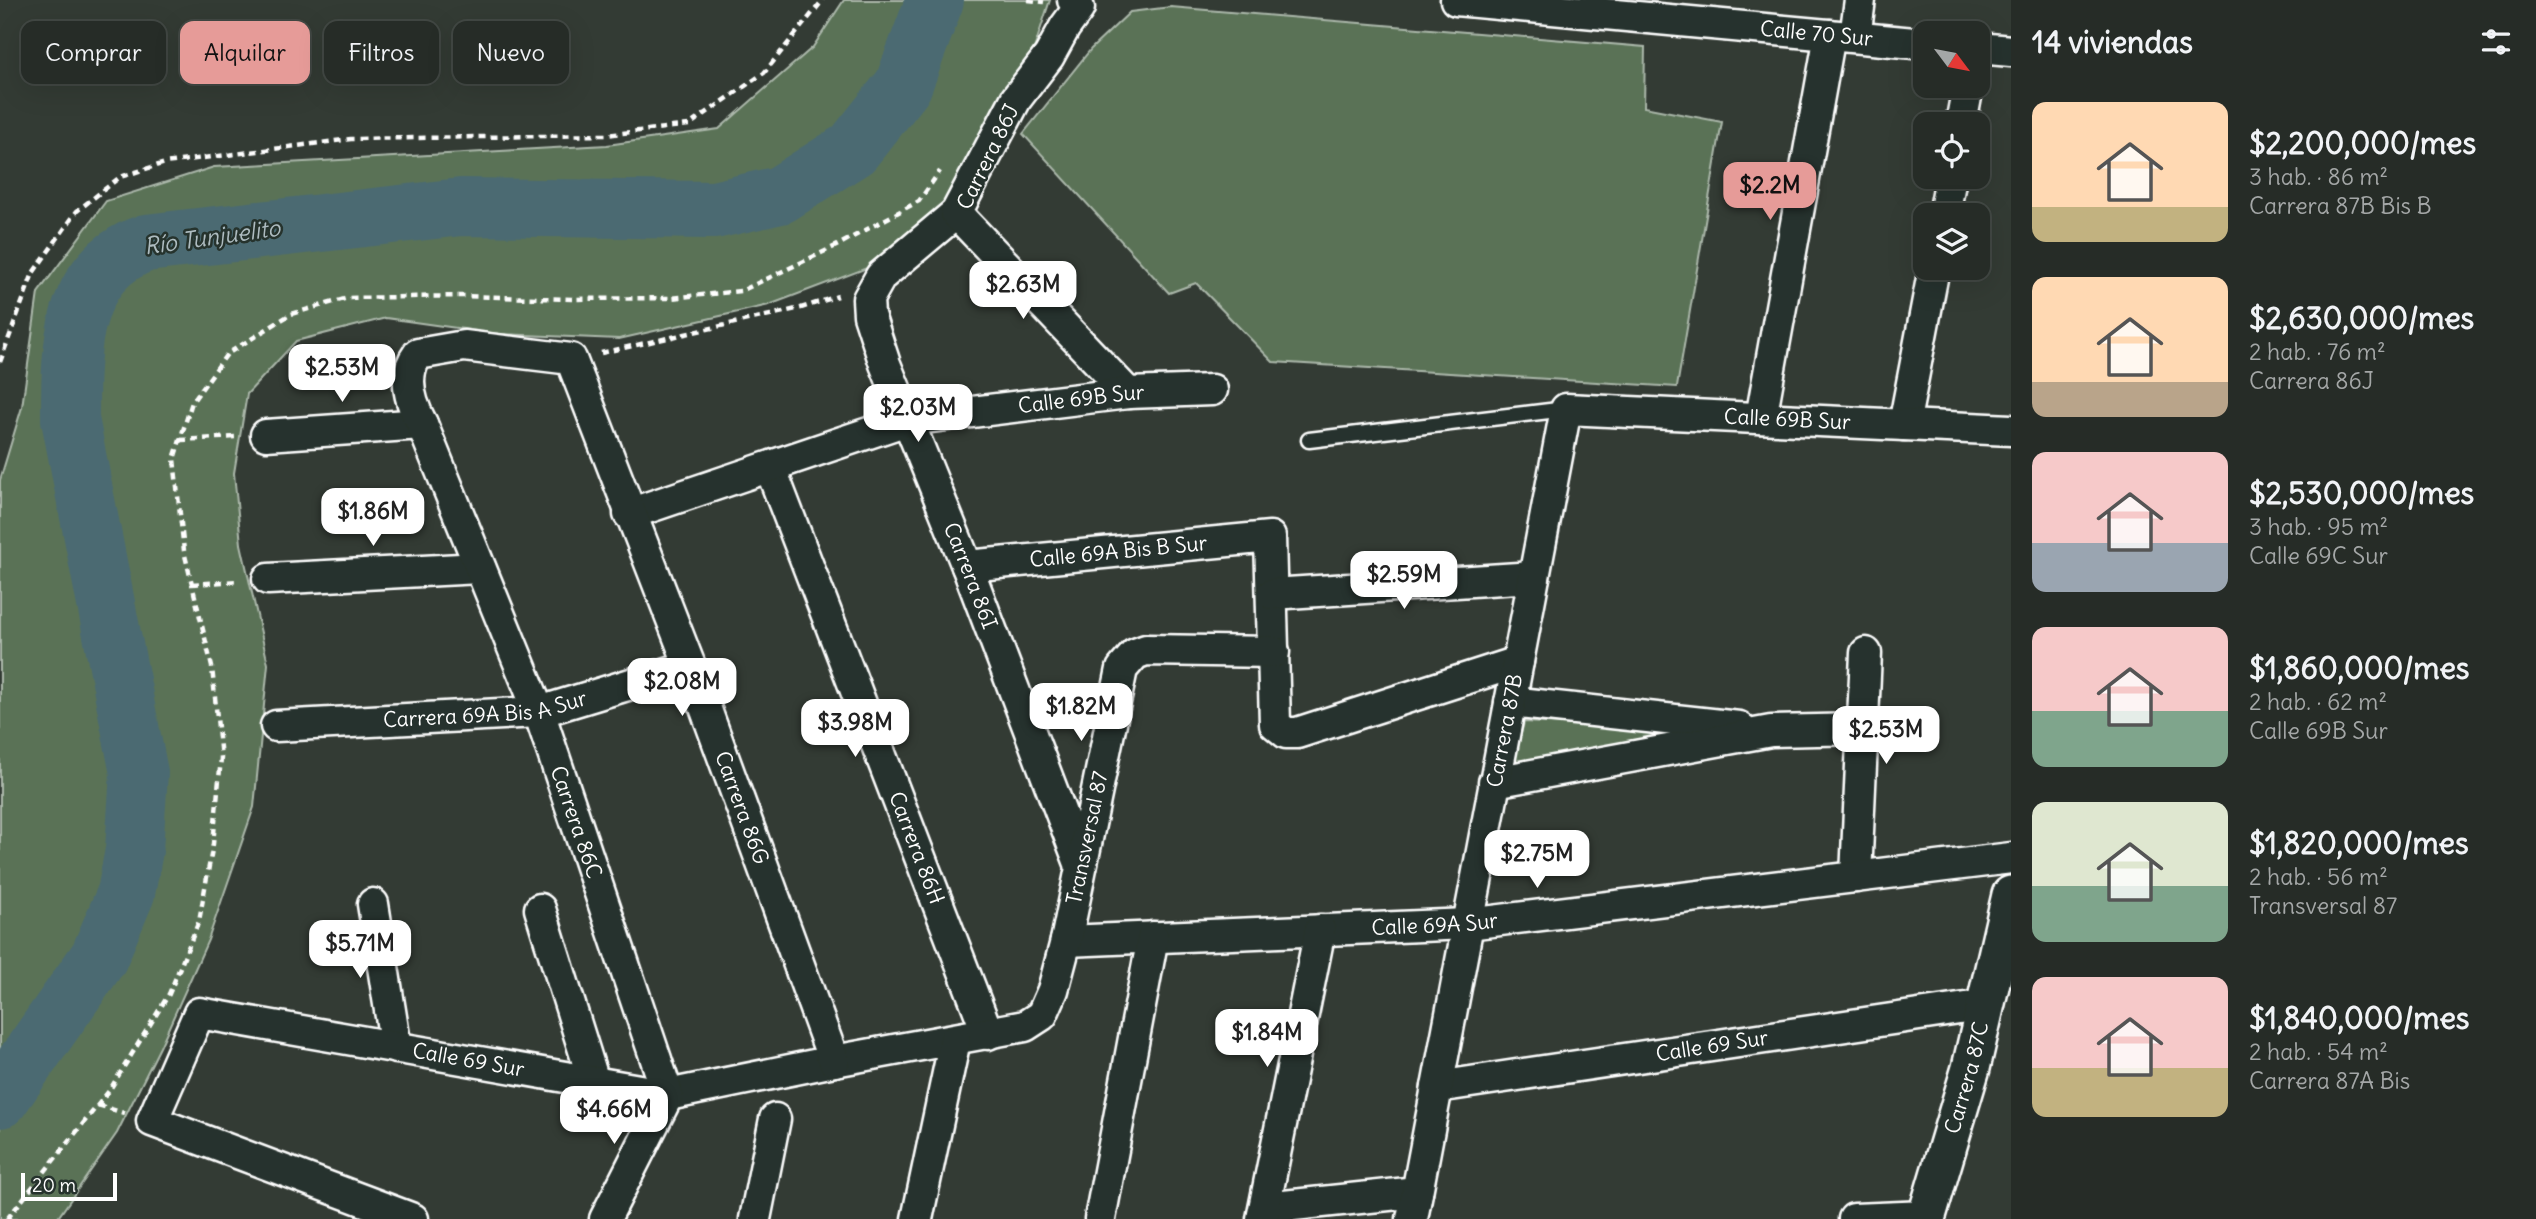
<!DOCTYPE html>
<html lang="es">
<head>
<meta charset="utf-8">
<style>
  body { margin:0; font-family:Delius,sans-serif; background:#323833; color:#f1f3f6; height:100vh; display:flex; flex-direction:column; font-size:26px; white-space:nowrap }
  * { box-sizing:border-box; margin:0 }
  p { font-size:23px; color:#a4a7a7 }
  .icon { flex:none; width:38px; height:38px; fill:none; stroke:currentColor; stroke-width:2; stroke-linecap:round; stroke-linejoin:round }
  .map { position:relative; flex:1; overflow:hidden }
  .drawer { display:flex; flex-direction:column; background:#262c27; width:525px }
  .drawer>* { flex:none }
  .hud { position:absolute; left:21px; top:21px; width:665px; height:63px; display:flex; gap:14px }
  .needle { width:46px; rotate:122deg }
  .controls { position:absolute; left:1913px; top:21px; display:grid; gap:14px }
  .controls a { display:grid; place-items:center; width:77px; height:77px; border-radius:14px; background:#262c27; box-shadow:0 7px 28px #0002,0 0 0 2px #424844; font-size:35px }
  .scale { position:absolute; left:21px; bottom:18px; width:96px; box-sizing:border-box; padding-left:7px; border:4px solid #fff; border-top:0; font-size:19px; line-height:24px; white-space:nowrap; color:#fff; -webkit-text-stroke:5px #26332d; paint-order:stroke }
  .price { position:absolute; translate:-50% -60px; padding:0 16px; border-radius:14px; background:#fff; color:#222; font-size:23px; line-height:46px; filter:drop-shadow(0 2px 4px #0008) }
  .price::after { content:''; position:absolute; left:50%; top:42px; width:21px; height:16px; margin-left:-10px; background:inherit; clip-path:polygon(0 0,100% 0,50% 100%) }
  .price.active { background:#e69b98; color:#111 }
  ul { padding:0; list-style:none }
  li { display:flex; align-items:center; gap:21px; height:175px; padding:0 21px }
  li span { display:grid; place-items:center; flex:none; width:196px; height:140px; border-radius:14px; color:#555 }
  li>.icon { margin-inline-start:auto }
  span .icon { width:84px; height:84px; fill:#fffc; stroke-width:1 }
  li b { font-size:30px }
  h2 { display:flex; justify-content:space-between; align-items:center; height:84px; padding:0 21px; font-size:30px }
  .tag { padding:0 24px; border-radius:14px; background:#262c27; box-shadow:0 7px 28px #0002,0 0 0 2px #424844; font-size:24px; line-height:63px }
  .tag.active { background:#e69b98; color:#111 }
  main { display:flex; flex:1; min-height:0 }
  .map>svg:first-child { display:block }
  .green { fill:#5a7257; stroke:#acb8ab; stroke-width:2 }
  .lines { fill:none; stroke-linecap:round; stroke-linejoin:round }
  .river { stroke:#4b6b72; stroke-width:58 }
  .service-casing { stroke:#fff; stroke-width:19 }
  .minor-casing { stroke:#fff; stroke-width:35 }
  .tertiary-casing { stroke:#fff; stroke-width:42 }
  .path { stroke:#fff; stroke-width:4.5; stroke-dasharray:7 5; stroke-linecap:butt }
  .service { stroke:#26332d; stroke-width:14 }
  .minor { stroke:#26332d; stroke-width:30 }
  .tertiary { stroke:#26332d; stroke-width:37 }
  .labels { text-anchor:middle; stroke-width:5; stroke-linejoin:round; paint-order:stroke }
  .street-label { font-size:21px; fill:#fff; stroke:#26332d }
  .water-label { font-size:23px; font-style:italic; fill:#aebcc0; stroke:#26332d }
</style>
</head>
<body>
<main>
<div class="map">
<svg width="2011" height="1219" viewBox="0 0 2011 1219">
  <rect width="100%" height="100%" fill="#333b34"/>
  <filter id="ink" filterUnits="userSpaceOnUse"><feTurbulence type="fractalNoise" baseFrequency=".0143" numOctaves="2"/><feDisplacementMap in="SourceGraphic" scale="14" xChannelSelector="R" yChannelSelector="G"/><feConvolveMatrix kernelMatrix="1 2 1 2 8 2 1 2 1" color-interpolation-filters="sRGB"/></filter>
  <g filter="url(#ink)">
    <g class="green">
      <path d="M844,0h206l-15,46 -24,52 -62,103 -66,61 -114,43 -150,34 -120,-5 -113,-16 -90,23 -49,53 -13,79 7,71 27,120 -14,143 -46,133 -48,107 -43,86 -60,86h-57v-739l22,-73 16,-114 68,-92 108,-34 393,-22 112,-16 94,-82z"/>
      <path d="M1171,7l474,40 -1,60 78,15 -45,265 -404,-25 -77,-79 -27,10 -146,-159 68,-85 39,-37z"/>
      <path d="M1524,722l210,10 -222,37z"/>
    </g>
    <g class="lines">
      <path class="river" d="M0,1099l99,-142 27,-64 8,-43 5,-77 -69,-354c0,-69 -1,-149 76,-176l315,-36 253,3 66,-15 73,-46 50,-63 32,-86"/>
      <g class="service-casing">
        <path id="service" d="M1309,440l257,-31"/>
      </g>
      <g class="minor-casing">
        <g id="minor">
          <path id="s1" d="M1073,0l6,8 -14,19 -16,29 -33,43 -60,114 -75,63 -13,23 1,16 16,49 82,202 114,300"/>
          <path id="s2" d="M1456,0l469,44"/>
          <path d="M1855,37l5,-37"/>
          <path d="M1978,48l33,3"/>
          <path d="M1961,124l7,-38"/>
          <path d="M956,213l172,180"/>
          <path d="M1944,215l7,-38"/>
          <path d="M1761,418l69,-383"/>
          <path d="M1904,425l30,-157"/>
          <path d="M266,435l156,-11"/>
          <path id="s3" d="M770,467l218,567"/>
          <path id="s4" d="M629,514l278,-94 221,-27 84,-3"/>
          <path id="s5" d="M967,566l303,-29 5,187 11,9h11l221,-71"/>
          <path d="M268,579l212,-11"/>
          <path d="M1272,594l262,-17"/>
          <path d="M1510,702l229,25"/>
          <path id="s6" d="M276,726l263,-14 151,-46"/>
          <path d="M1494,782l277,-51 92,-2"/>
          <path d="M1856,877l10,-224"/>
          <path d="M373,904l23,144"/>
          <path d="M540,909l54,173"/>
          <path id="s7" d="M1066,941l402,-17 543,-66"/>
          <path id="s8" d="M1437,1087l549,-82"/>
          <path d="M1265,1208l152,-16"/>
          <path id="s9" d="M413,1219l-261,-98 47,-108 469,82 166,-34 191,-35 17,-11 11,-25 13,-49 56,-272 13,-15 11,-4 128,2"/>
          <path id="s10" d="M605,1219l63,-124 -129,-383 -117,-288c-12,-22 -20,-49 -4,-70l46,-8 107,13 119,307 144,395"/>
          <path d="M755,1219l20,-100"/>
          <path d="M917,1219l38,-179"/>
          <path d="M1100,1219l53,-282"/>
          <path d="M1262,1219l58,-289"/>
          <path id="s11" d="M1412,1219l154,-810 445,21"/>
          <path d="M1854,1219l73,-3"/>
        </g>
      </g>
      <g class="tertiary-casing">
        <g id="tertiary">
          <path id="s12" d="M1926,1219l45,-151 40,-173"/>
        </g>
      </g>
      <g class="path">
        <path d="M1028,0l16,2"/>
        <path d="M601,353l200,-45 37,-12"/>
        <path d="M0,362l33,-89 44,-62 43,-34 45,-14 186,-24 255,-4 83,-10 75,-52 59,-73"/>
        <path d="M180,440l57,-3"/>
        <path d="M192,584l47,-3"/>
        <path d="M98,1105l26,8"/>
        <path d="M7,1219l102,-128 60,-97 30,-73 14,-77 8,-86 -9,-91 -28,-116 -10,-92 18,-57 35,-48 64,-40 57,-16 114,-2 110,3 99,-1 70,-7 97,-46 81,-44 21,-30"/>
      </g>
      <use href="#service" class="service"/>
      <use href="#minor" class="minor"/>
      <use href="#tertiary" class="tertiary"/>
    </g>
  </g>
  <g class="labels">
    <g class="street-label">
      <text dy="7" stroke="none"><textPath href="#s2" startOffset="362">Calle 70 Sur</textPath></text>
      <text transform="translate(988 157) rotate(-64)" y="7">Carrera 86J</text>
      <text dy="7" stroke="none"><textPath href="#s4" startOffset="469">Calle 69B Sur</textPath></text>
      <text dy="7" stroke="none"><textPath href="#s11" startOffset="1046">Calle 69B Sur</textPath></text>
      <text dy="7" stroke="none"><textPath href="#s5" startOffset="152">Calle 69A Bis B Sur</textPath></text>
      <text dy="7" stroke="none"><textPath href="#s1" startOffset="670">Carrera 86I</textPath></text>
      <text dy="7" stroke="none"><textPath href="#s6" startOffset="210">Carrera 69A Bis A Sur</textPath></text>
      <text dy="7" stroke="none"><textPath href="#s11" startOffset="497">Carrera 87B</textPath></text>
      <text dy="7" stroke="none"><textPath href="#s10" startOffset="1563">Carrera 86G</textPath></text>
      <text transform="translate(576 822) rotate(71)" y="7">Carrera 86C</text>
      <text dy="7" stroke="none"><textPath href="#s9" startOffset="1440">Transversal 87</textPath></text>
      <text dy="7" stroke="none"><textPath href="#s3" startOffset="408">Carrera 86H</textPath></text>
      <text dy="7" stroke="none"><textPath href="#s7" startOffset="369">Calle 69A Sur</textPath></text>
      <text dy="7" stroke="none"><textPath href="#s8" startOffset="278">Calle 69 Sur</textPath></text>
      <text dy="7" stroke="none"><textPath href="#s9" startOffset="670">Calle 69 Sur</textPath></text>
      <text dy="7" stroke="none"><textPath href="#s12" startOffset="147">Carrera 87C</textPath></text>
    </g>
    <g class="water-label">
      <text transform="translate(212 237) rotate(-8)" y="8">Río Tunjuelito</text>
    </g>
  </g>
</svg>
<div class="controls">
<a><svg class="needle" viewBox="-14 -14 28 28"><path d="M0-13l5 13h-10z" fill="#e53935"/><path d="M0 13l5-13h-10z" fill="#a4a7a7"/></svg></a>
<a><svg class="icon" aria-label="locate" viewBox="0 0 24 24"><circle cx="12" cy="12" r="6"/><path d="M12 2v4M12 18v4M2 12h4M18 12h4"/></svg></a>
<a><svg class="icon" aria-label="layers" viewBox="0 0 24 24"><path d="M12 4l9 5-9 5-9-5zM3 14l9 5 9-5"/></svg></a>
</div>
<div class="scale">20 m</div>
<b class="price active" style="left:1770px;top:222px">$2.2M</b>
<b class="price" style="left:1023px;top:321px">$2.63M</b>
<b class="price" style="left:342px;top:404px">$2.53M</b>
<b class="price" style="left:918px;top:444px">$2.03M</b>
<b class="price" style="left:373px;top:548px">$1.86M</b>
<b class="price" style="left:1404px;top:611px">$2.59M</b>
<b class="price" style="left:682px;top:718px">$2.08M</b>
<b class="price" style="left:1081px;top:743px">$1.82M</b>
<b class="price" style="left:855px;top:759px">$3.98M</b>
<b class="price" style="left:1886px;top:766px">$2.53M</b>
<b class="price" style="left:1537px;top:890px">$2.75M</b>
<b class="price" style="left:360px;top:980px">$5.71M</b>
<b class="price" style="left:1267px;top:1069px">$1.84M</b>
<b class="price" style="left:614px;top:1146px">$4.66M</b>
<div class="hud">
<a class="tag">Comprar</a>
<a class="tag active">Alquilar</a>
<a class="tag">Filtros</a>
<a class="tag">Nuevo</a>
</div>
</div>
<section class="drawer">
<h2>14 viviendas<svg class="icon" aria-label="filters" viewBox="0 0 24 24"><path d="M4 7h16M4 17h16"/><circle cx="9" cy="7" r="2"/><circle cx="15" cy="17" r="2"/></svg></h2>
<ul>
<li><span style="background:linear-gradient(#ffd9b3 75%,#c2b280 0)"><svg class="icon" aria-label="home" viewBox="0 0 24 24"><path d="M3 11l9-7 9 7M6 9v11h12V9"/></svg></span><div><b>$2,200,000/mes</b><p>3 hab. · 86 m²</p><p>Carrera 87B Bis B</p></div></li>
<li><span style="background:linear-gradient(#ffd9b3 75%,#b9a48a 0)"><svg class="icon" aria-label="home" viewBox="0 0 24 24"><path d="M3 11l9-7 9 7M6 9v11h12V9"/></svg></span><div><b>$2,630,000/mes</b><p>2 hab. · 76 m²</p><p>Carrera 86J</p></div></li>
<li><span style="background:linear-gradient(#f6c9c9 65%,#9aa5b1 0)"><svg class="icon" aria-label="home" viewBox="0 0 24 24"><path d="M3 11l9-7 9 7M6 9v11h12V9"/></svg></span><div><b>$2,530,000/mes</b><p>3 hab. · 95 m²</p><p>Calle 69C Sur</p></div></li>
<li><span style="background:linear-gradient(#f6c9c9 60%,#7fa58c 0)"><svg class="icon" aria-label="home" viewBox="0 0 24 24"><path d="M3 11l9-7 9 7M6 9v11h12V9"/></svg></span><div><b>$1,860,000/mes</b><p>2 hab. · 62 m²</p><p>Calle 69B Sur</p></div></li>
<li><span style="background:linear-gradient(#dfe7d0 60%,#7fa58c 0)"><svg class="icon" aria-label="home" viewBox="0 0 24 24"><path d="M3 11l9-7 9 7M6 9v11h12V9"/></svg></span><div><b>$1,820,000/mes</b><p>2 hab. · 56 m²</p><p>Transversal 87</p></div></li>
<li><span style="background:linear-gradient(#f6c9c9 65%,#c2b280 0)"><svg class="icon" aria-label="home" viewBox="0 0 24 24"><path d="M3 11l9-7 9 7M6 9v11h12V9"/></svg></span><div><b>$1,840,000/mes</b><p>2 hab. · 54 m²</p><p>Carrera 87A Bis</p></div></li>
</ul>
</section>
</main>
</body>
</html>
